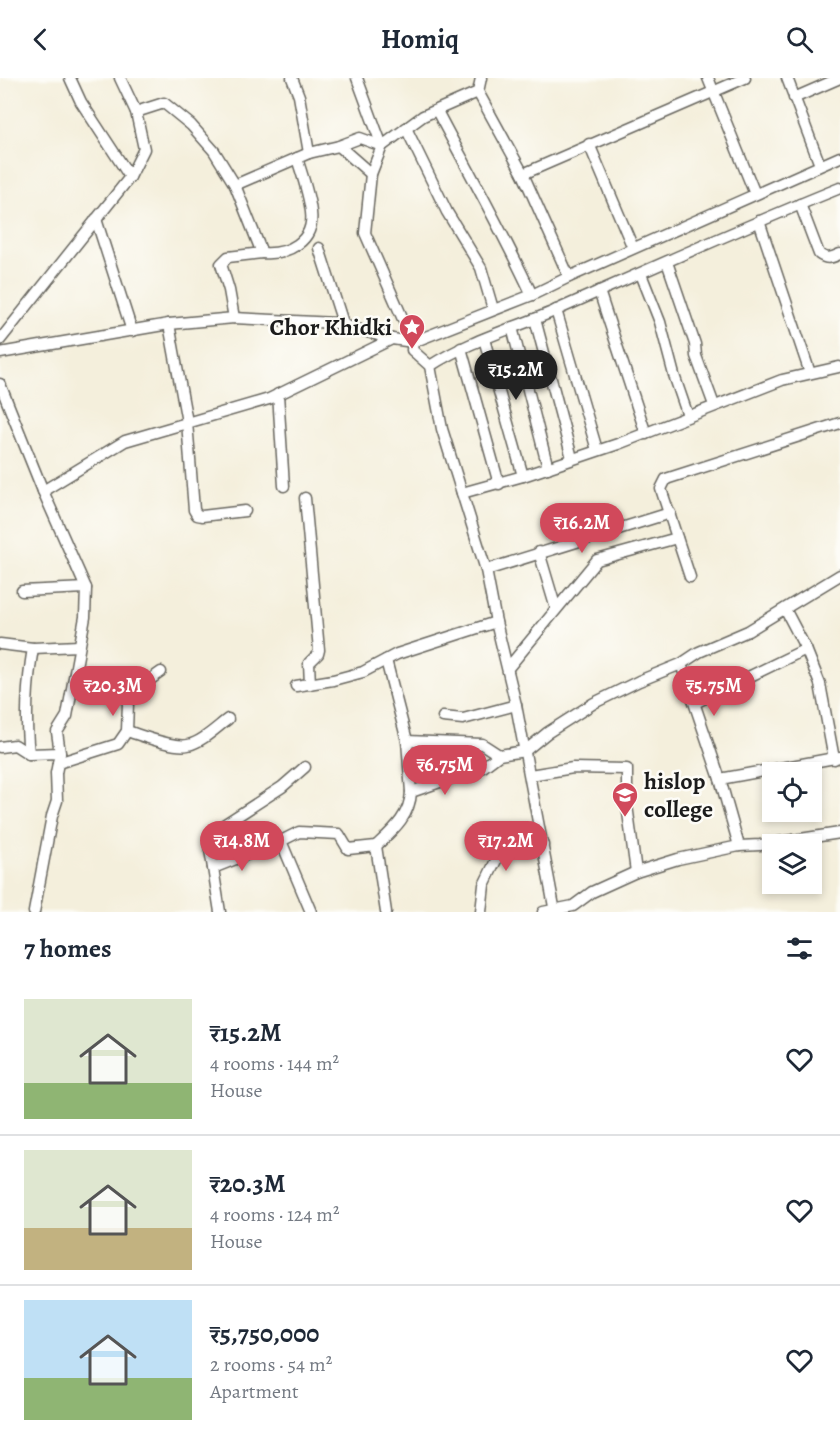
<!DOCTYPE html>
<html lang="en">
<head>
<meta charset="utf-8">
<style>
  body { margin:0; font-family:Alegreya,serif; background:#f2f2f3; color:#1f2937; height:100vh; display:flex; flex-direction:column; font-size:22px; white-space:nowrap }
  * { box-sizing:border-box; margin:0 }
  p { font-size:20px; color:#747a83 }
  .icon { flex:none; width:33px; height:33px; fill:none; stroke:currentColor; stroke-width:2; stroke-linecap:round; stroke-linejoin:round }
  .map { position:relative; height:834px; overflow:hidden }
  .sheet { display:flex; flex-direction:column; background:#fff; flex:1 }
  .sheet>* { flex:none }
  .controls { position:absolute; left:762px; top:684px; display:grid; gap:12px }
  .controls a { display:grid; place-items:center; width:60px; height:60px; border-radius:0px; background:#fff; box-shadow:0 3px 9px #0003; font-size:30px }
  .price { position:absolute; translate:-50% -51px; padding:0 14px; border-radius:21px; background:#d1495b; color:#fff; font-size:20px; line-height:39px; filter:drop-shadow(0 2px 3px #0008) }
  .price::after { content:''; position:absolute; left:50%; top:36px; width:18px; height:14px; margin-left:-9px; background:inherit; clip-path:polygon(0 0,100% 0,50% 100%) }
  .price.selected { background:#222; color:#fff }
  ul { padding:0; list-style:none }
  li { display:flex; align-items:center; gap:18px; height:150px; padding:0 24px }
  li+li { border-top:2px solid #e0e1e3 }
  li span { display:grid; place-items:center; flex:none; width:168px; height:120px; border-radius:0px; color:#555 }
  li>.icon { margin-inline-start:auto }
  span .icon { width:72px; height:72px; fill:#fffc; stroke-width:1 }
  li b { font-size:26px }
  h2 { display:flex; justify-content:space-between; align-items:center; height:72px; padding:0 24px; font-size:26px }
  header { display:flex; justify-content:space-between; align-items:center; height:78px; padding:0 24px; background:#fff; font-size:27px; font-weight:700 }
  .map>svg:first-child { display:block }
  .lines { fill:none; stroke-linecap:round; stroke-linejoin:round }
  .minor-casing { stroke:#68665f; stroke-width:13 }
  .minor { stroke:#fff; stroke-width:10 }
  .labels { text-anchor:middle; stroke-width:5; stroke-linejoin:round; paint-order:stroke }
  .poi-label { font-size:24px; font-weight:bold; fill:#1c1c1c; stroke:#fdfcf7; text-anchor:end }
</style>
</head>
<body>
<header><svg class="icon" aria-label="back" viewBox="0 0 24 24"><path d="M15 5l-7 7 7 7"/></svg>Homiq<svg class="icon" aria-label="search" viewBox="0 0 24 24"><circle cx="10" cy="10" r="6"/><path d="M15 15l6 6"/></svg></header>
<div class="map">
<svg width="840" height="834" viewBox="0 0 840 834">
  <rect width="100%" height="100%" fill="#fdfcf7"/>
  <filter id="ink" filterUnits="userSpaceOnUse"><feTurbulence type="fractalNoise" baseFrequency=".0167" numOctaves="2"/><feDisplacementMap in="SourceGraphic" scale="12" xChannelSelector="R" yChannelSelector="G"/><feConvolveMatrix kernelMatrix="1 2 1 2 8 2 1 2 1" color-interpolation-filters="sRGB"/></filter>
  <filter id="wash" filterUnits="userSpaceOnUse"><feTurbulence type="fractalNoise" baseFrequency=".008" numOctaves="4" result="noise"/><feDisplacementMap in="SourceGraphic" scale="24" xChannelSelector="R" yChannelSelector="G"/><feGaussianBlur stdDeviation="1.35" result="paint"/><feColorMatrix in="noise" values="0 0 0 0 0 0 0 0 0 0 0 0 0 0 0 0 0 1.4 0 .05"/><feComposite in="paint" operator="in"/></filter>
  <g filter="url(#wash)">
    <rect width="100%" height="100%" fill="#f4efdc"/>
  </g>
  <g filter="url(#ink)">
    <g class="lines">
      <g class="minor-casing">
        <g id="minor">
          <path d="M70,0l11,24 49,75"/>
          <path d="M292,0l7,18 10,57"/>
          <path d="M357,0l25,68"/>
          <path d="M481,0l-3,14 -55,24 -41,30 -11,28 -6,59 48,109 -1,8 18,16 12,63 44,141 10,52 20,83 39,207"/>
          <path d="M708,0l47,116"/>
          <path d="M787,0l33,87"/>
          <path d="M794,20l46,-20"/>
          <path d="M437,33c32,61 66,121 95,184"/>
          <path d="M136,34l28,-9 27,22 23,26 21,34 74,-32 30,-7 21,-8 22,8"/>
          <path d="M406,50l41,84 34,56 12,41"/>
          <path d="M589,66l44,104"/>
          <path d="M339,68l32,28"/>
          <path d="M523,96l222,-96"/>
          <path d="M800,126l19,50c8,6 12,4 21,0"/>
          <path d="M96,141l36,112"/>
          <path d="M759,143l51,152"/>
          <path d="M319,170l25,78"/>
          <path d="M262,175c25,2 53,-11 49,-41 -2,-18 -9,-37 -14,-54"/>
          <path d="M667,184l28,82 1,12 18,49"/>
          <path d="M641,196l19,48 14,53 14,41"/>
          <path d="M569,199l271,-120"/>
          <path d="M599,213l47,143"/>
          <path d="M556,232l41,140"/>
          <path d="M234,240l-5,-28 -8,-26 7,-7 34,-4 -27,-68"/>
          <path d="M535,241l37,139"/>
          <path d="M169,246l18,98 7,88 3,5 5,1 43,-5"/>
          <path d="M512,249l36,141"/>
          <path d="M484,261l39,137"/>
          <path d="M0,262l130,-163 14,-28 -8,-37 -16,-34"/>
          <path d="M461,270l38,136"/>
          <path d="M0,275l169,-29 65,-6 102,5 56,16"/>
          <path d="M430,288c40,-26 86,-38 129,-57 93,-41 186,-83 281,-121"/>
          <path d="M0,306l43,107 43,97 -1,29 -18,99 -10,16 3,21 -4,20 1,28 -5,15 -18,96"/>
          <path d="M278,316l6,92"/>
          <path d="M43,413l82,-50 144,-42 123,-60 21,3 119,-47 37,-18 -46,-103 -45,-82"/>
          <path d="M462,415l61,-17 95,-32 164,-64 57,-13"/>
          <path d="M305,420l14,152 -1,4 -9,9 1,21"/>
          <path d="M539,474l17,57"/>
          <path d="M486,492l184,-57"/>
          <path d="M690,499l-29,-88 5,-10 174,-56"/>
          <path d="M22,513l64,-3"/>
          <path d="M785,531l21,40 14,35 14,75"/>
          <path d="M0,566l33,4 46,-2"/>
          <path d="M386,582l21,81 4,51"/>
          <path d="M681,586l39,115 19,67"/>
          <path d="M508,590l89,-108 80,-22"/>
          <path d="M296,608l37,-6 30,-8 34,-18 99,-32"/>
          <path d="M695,625l111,-54"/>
          <path d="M443,639l20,2 53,-14"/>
          <path d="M127,653c16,5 46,17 61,14 14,-3 28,-17 40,-26"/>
          <path d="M407,663l75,3 17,11"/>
          <path d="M0,669l15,-2 14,9 31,-1"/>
          <path d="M29,676c-4,-36 -2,-71 4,-106"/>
          <path d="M58,685l60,-19 9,-13 1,-28 6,-12 27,-19"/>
          <path d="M530,697l43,-7 54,1v36l9,67"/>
          <path d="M720,701l120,-22"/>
          <path d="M376,768c17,-16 34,-30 35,-54l72,-25 16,-12 26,-4 22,-18 47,-30 45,-22 42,-17 18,-12 49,-21 92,-56"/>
          <path d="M213,790l-4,-24 7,-14 66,-43 23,-20"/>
          <path d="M220,834l-7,-44 68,-27"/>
          <path d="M311,834l-30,-71 18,-9 40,2 9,15 28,-3 10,66"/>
          <path d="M481,834l3,-27 19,-39 18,-4 22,3"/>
          <path d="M543,834l30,-6 19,-14 44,-20 42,-13 61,-13 21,-1 80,-12"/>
        </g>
      </g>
      <use href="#minor" class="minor"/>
    </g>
  </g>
  <defs>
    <g id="sight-pin" transform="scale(1.35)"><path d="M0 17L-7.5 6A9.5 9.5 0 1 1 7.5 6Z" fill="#d1495b" stroke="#fdfcf7"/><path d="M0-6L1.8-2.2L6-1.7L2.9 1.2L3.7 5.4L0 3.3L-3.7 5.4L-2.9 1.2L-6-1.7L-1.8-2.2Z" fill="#fff"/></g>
    <g id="school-pin" transform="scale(1.35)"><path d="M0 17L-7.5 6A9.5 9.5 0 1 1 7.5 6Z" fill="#d1495b" stroke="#fdfcf7"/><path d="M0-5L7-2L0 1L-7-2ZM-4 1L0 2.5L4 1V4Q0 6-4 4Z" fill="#fff"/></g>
  </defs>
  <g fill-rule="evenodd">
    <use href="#sight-pin" x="412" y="249"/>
    <use href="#school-pin" x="625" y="717"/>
  </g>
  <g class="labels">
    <g class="poi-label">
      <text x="392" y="257">Chor Khidki</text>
      <text x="644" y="711" text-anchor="start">hislop<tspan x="644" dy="28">college</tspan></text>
    </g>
  </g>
</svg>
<div class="controls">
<a><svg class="icon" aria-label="locate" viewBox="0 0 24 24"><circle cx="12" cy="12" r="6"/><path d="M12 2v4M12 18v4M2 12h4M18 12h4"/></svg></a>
<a><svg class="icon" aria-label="layers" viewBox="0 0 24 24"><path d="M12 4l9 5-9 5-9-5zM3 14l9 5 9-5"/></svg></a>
</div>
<b class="price selected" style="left:516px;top:323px">₹15.2M</b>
<b class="price" style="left:582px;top:476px">₹16.2M</b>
<b class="price" style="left:113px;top:639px">₹20.3M</b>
<b class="price" style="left:714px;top:639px">₹5.75M</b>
<b class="price" style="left:445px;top:718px">₹6.75M</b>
<b class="price" style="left:242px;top:794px">₹14.8M</b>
<b class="price" style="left:506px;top:794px">₹17.2M</b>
</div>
<section class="sheet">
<h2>7 homes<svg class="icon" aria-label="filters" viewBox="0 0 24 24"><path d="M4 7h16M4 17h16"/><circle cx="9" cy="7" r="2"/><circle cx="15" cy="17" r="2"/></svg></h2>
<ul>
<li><span style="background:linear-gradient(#dfe7d0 70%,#8fb573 0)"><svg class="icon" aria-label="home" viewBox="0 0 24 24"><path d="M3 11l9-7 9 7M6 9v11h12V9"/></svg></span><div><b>₹15.2M</b><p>4 rooms · 144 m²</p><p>House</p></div><svg class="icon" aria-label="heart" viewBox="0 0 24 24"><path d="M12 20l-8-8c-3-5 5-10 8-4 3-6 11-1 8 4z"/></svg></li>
<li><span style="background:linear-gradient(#dfe7d0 65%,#c2b280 0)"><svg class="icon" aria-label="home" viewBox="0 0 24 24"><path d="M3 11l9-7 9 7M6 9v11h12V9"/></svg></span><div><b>₹20.3M</b><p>4 rooms · 124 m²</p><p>House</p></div><svg class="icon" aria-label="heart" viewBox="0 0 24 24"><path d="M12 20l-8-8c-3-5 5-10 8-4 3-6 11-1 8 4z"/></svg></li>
<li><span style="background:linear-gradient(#bfe0f5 65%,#8fb573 0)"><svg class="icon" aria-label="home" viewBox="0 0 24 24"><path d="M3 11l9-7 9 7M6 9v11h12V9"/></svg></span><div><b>₹5,750,000</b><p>2 rooms · 54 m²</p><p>Apartment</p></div><svg class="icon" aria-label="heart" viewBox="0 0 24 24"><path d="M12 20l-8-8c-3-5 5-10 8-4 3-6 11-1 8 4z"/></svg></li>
</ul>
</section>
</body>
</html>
